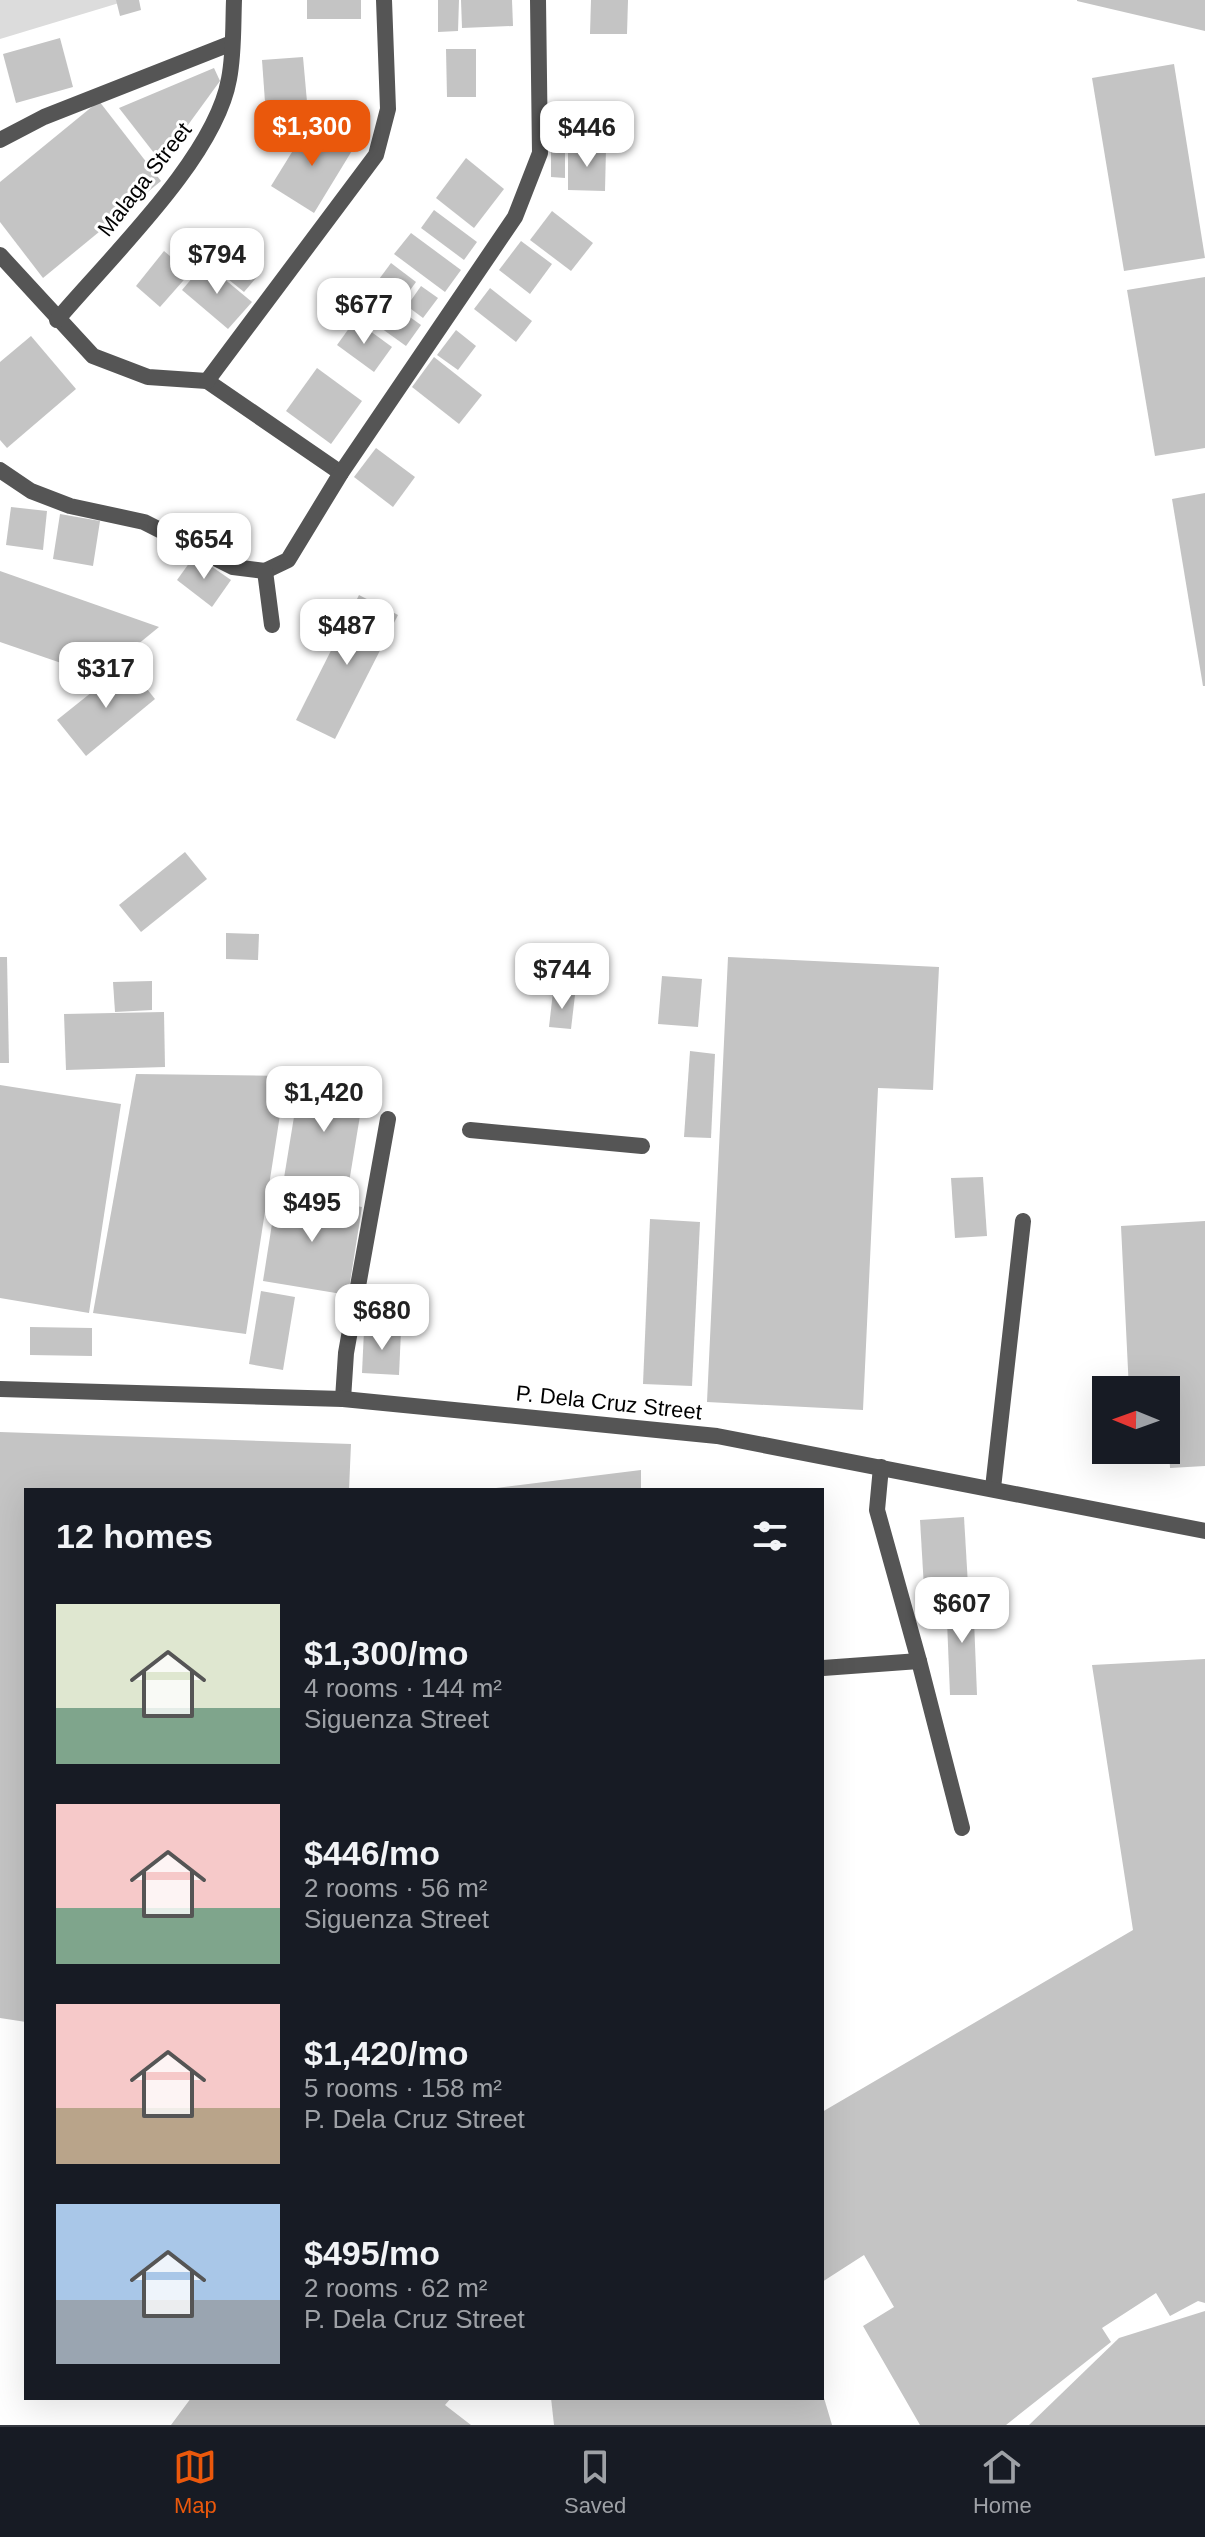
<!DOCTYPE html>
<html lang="en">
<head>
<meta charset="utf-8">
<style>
  body { margin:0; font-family:Helvetica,sans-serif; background:#242831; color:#f1f3f6; height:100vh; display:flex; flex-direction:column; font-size:30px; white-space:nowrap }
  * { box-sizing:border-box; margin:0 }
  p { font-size:26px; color:#9ea1a6 }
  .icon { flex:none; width:44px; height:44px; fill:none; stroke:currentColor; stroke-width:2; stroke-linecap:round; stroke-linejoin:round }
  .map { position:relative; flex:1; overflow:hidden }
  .drawer { position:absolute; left:24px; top:1488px; width:800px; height:912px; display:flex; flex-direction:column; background:#171b24; border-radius:0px; box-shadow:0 8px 32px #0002 }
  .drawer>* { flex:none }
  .needle { width:52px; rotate:271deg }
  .controls { position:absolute; left:1092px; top:1376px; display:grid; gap:16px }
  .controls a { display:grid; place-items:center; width:88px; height:88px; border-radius:0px; background:#171b24; box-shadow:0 8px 32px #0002; font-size:40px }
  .price { position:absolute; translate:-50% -68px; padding:0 18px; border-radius:16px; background:#fff; color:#222; font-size:26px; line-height:52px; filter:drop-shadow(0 2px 4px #0008) }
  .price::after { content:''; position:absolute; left:50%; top:48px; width:24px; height:18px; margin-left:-12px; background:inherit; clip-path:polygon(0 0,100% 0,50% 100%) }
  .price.selected { background:#ea580c; color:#fff }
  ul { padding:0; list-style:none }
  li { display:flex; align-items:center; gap:24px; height:200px; padding:0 32px }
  li span { display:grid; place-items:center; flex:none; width:224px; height:160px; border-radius:0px; color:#555 }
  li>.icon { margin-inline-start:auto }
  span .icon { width:96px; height:96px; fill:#fffc; stroke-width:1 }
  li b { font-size:34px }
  h2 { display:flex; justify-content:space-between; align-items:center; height:96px; padding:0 32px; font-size:34px }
  .tabs { display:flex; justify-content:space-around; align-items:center; height:112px; border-top:2px solid #363941; background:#171b24; font-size:22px; color:#9ea1a6 }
  .tabs a { display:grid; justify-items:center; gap:4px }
  .tabs .selected { color:#ea580c }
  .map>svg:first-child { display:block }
  .green { fill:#dcdcdc }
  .building { fill:#c4c4c4 }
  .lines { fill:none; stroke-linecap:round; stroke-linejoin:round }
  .lane { stroke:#555; stroke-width:16 }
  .street { stroke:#555; stroke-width:16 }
  .labels { text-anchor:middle; stroke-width:6; stroke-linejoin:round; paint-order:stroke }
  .street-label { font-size:22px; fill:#000; stroke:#fff }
</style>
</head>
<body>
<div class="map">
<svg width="1205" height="2425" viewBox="0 0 1205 2425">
  <rect width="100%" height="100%" fill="#fff"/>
  <path class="green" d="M0,0h129l-129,39z"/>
  <g class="building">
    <path d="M116,0h23l2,10 -21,6z"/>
    <rect x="307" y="0" width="54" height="19"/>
    <path d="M438,0h21l-1,31 -20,1z"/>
    <path d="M461,0h51l1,26 -51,2z"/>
    <path d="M591,0h37l-1,34h-37z"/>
    <path d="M1077,0h128v31l-128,-30z"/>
    <path d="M60,38l13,49 -57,16 -13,-49z"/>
    <path d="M446,49h30v48h-29z"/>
    <path d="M303,57l5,56 -42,3 -4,-56z"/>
    <path d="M1174,64l31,194 -81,13 -32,-193z"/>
    <path d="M214,68l6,13 -59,81 -42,-54z"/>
    <path d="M99,101l62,80 -118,97 -43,-56v-40z"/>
    <path d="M310,123l43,26 -39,64 -43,-27z"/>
    <path d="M568,148h38l-1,43 -37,-1z"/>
    <path d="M551,152h14v26l-14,-1z"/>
    <path d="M466,158l38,31 -30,39 -38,-30z"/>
    <path d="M434,210l43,32 -13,18 -43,-32z"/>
    <path d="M552,211l41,32 -22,28 -41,-31z"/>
    <path d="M411,233l50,37 -16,22 -51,-38z"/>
    <path d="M226,240l36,31 -18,21 -37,-30z"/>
    <path d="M521,241l31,23 -22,30 -31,-24z"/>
    <path d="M164,251l26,22 -30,34 -24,-21z"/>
    <path d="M205,263l47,39 -24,27 -46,-39z"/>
    <path d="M391,263l25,19 -16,22 -26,-18z"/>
    <path d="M1205,277v171l-50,8 -28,-166z"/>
    <path d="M421,286l17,12 -15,20 -16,-12z"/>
    <path d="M490,288l42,33 -16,21 -42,-33z"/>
    <path d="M382,297l39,28 -15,21 -39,-28z"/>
    <path d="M355,320l37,27 -18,25 -37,-27z"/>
    <path d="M456,330l20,16 -18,24 -21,-15z"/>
    <path d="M31,336l45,53 -69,59 -7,-8v-78z"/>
    <path d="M434,357l48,38 -23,29 -47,-37z"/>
    <path d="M317,368l45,33 -31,43 -45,-33z"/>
    <path d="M376,448l39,29 -22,30 -39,-30z"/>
    <path d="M1205,493v193h-2l-31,-187z"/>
    <path d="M11,507l36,4 -4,39 -37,-5z"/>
    <path d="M60,514l40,7 -7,45 -40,-7z"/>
    <path d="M195,555l36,25 -19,27 -35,-27z"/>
    <path d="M0,571l159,56 -60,49 -99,-34z"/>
    <path d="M359,595l39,20 -63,124 -39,-19z"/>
    <path d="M127,664l28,35 -69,57 -29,-36z"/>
    <path d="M185,852l22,27 -66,53 -22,-27z"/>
    <path d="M226,933l33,1 -1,26 -32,-1z"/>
    <path d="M0,957h7l2,106h-9z"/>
    <path d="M728,957l211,10 -6,123 -55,-2 -15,322 -156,-8z"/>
    <path d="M662,976l40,3 -4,48 -40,-3z"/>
    <path d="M152,981v29l-37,2 -2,-30z"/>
    <path d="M553,992l22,3 -4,34 -22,-2z"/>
    <path d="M164,1012l1,55 -99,3 -2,-56z"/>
    <path d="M690,1051l25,3 -4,84 -27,-1z"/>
    <path d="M136,1074l150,2 -40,258 -153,-21z"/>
    <path d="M301,1074l64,11 -18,110 -64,-11z"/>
    <path d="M0,1085l121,19 -32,209 -89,-15z"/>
    <path d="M983,1177l4,59 -32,2 -4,-60z"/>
    <path d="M277,1192l85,15 -14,88 -85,-14z"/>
    <path d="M650,1219l50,3 -8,164 -49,-2z"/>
    <path d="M1205,1221v245l-35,2 -4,-78h-37l-8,-164z"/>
    <path d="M261,1291l34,6 -12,73 -34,-6z"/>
    <path d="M30,1327l62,1v28l-62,-1z"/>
    <path d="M364,1330l37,1 -2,44 -37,-2z"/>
    <path d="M0,1432l351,12 -2,46h-323v532l-26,-4z"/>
    <path d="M641,1470v20h-145v-2z"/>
    <path d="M964,1517l4,68 -44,3 -4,-68z"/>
    <path d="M973,1595l4,100h-27l-4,-99z"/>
    <path d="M1205,1659v644l-7,-2 -28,15 -14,-23 -54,35 9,14 -105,83h-86l-57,-99 31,-19 -30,-52 -42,27v-170l311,-182 -41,-265z"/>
    <path d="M1205,2311v114h-176l90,-87z"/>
    <path d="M191,2398h260l-6,7 26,20h-300z"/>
    <path d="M551,2398h273l8,27h-278z"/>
  </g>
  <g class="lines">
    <g class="lane">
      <path d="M470,1130l172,16"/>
      <path d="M343,1399l3,-46 42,-234"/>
      <path d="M993,1488l30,-267"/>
      <path d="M919,1661l43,167"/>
      <path d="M823,1668l96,-7 -42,-151 4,-43"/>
    </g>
    <g class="street">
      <path d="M0,140l44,-23 188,-74"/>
      <path d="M0,255l93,101 55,21 59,4 134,92"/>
      <path d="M57,320c52,-62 158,-162 172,-241 5,-25 4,-53 5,-79"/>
      <path d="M207,381l169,-226 12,-46 -4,-109"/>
      <path d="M0,470l31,21 39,15 74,16 89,45 32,4"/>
      <path d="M265,571l23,-11 53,-87 174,-256 25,-64 -2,-153"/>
      <path d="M265,571l7,54"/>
      <path d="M0,1389l343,10 374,37 488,95"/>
    </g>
  </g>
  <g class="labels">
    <g class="street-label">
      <text transform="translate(144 179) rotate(-52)" y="8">Malaga Street</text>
      <text transform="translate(609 1402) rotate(6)" y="8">P. Dela Cruz Street</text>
    </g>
  </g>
</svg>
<div class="controls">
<a><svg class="needle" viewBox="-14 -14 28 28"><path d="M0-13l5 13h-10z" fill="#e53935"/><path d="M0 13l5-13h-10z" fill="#9ea1a6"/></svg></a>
</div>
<b class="price selected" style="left:312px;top:168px">$1,300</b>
<b class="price" style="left:587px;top:169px">$446</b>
<b class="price" style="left:217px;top:296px">$794</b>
<b class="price" style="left:364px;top:346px">$677</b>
<b class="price" style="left:204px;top:581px">$654</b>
<b class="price" style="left:347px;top:667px">$487</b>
<b class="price" style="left:106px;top:710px">$317</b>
<b class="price" style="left:562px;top:1011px">$744</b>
<b class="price" style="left:324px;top:1134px">$1,420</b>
<b class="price" style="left:312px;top:1244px">$495</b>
<b class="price" style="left:382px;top:1352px">$680</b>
<b class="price" style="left:962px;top:1645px">$607</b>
<section class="drawer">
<h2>12 homes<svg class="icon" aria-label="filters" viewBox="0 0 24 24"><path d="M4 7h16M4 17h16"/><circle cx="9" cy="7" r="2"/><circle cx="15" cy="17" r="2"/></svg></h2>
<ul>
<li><span style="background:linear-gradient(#dfe7d0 65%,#7fa58c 0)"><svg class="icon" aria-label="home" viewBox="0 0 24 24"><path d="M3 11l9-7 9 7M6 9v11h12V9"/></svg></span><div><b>$1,300/mo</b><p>4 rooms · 144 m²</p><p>Siguenza Street</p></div></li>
<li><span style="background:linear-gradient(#f6c9c9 65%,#7fa58c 0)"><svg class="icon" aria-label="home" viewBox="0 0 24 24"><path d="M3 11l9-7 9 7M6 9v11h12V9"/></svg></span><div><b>$446/mo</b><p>2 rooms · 56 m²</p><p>Siguenza Street</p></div></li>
<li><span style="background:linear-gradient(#f6c9c9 65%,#b9a48a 0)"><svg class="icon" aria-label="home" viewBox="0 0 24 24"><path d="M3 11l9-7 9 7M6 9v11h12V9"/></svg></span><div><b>$1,420/mo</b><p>5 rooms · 158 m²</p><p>P. Dela Cruz Street</p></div></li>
<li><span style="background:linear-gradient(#a9c7e8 60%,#9aa5b1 0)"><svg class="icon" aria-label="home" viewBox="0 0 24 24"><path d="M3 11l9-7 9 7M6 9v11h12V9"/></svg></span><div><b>$495/mo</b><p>2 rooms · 62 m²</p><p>P. Dela Cruz Street</p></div></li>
</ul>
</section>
</div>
<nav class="tabs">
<a class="selected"><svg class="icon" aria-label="map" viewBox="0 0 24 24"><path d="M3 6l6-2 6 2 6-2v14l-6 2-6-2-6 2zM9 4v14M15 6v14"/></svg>Map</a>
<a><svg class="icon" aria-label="saved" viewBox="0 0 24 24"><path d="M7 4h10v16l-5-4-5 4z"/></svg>Saved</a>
<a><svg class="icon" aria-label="home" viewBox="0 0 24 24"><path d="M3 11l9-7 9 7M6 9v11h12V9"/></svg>Home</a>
</nav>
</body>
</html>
